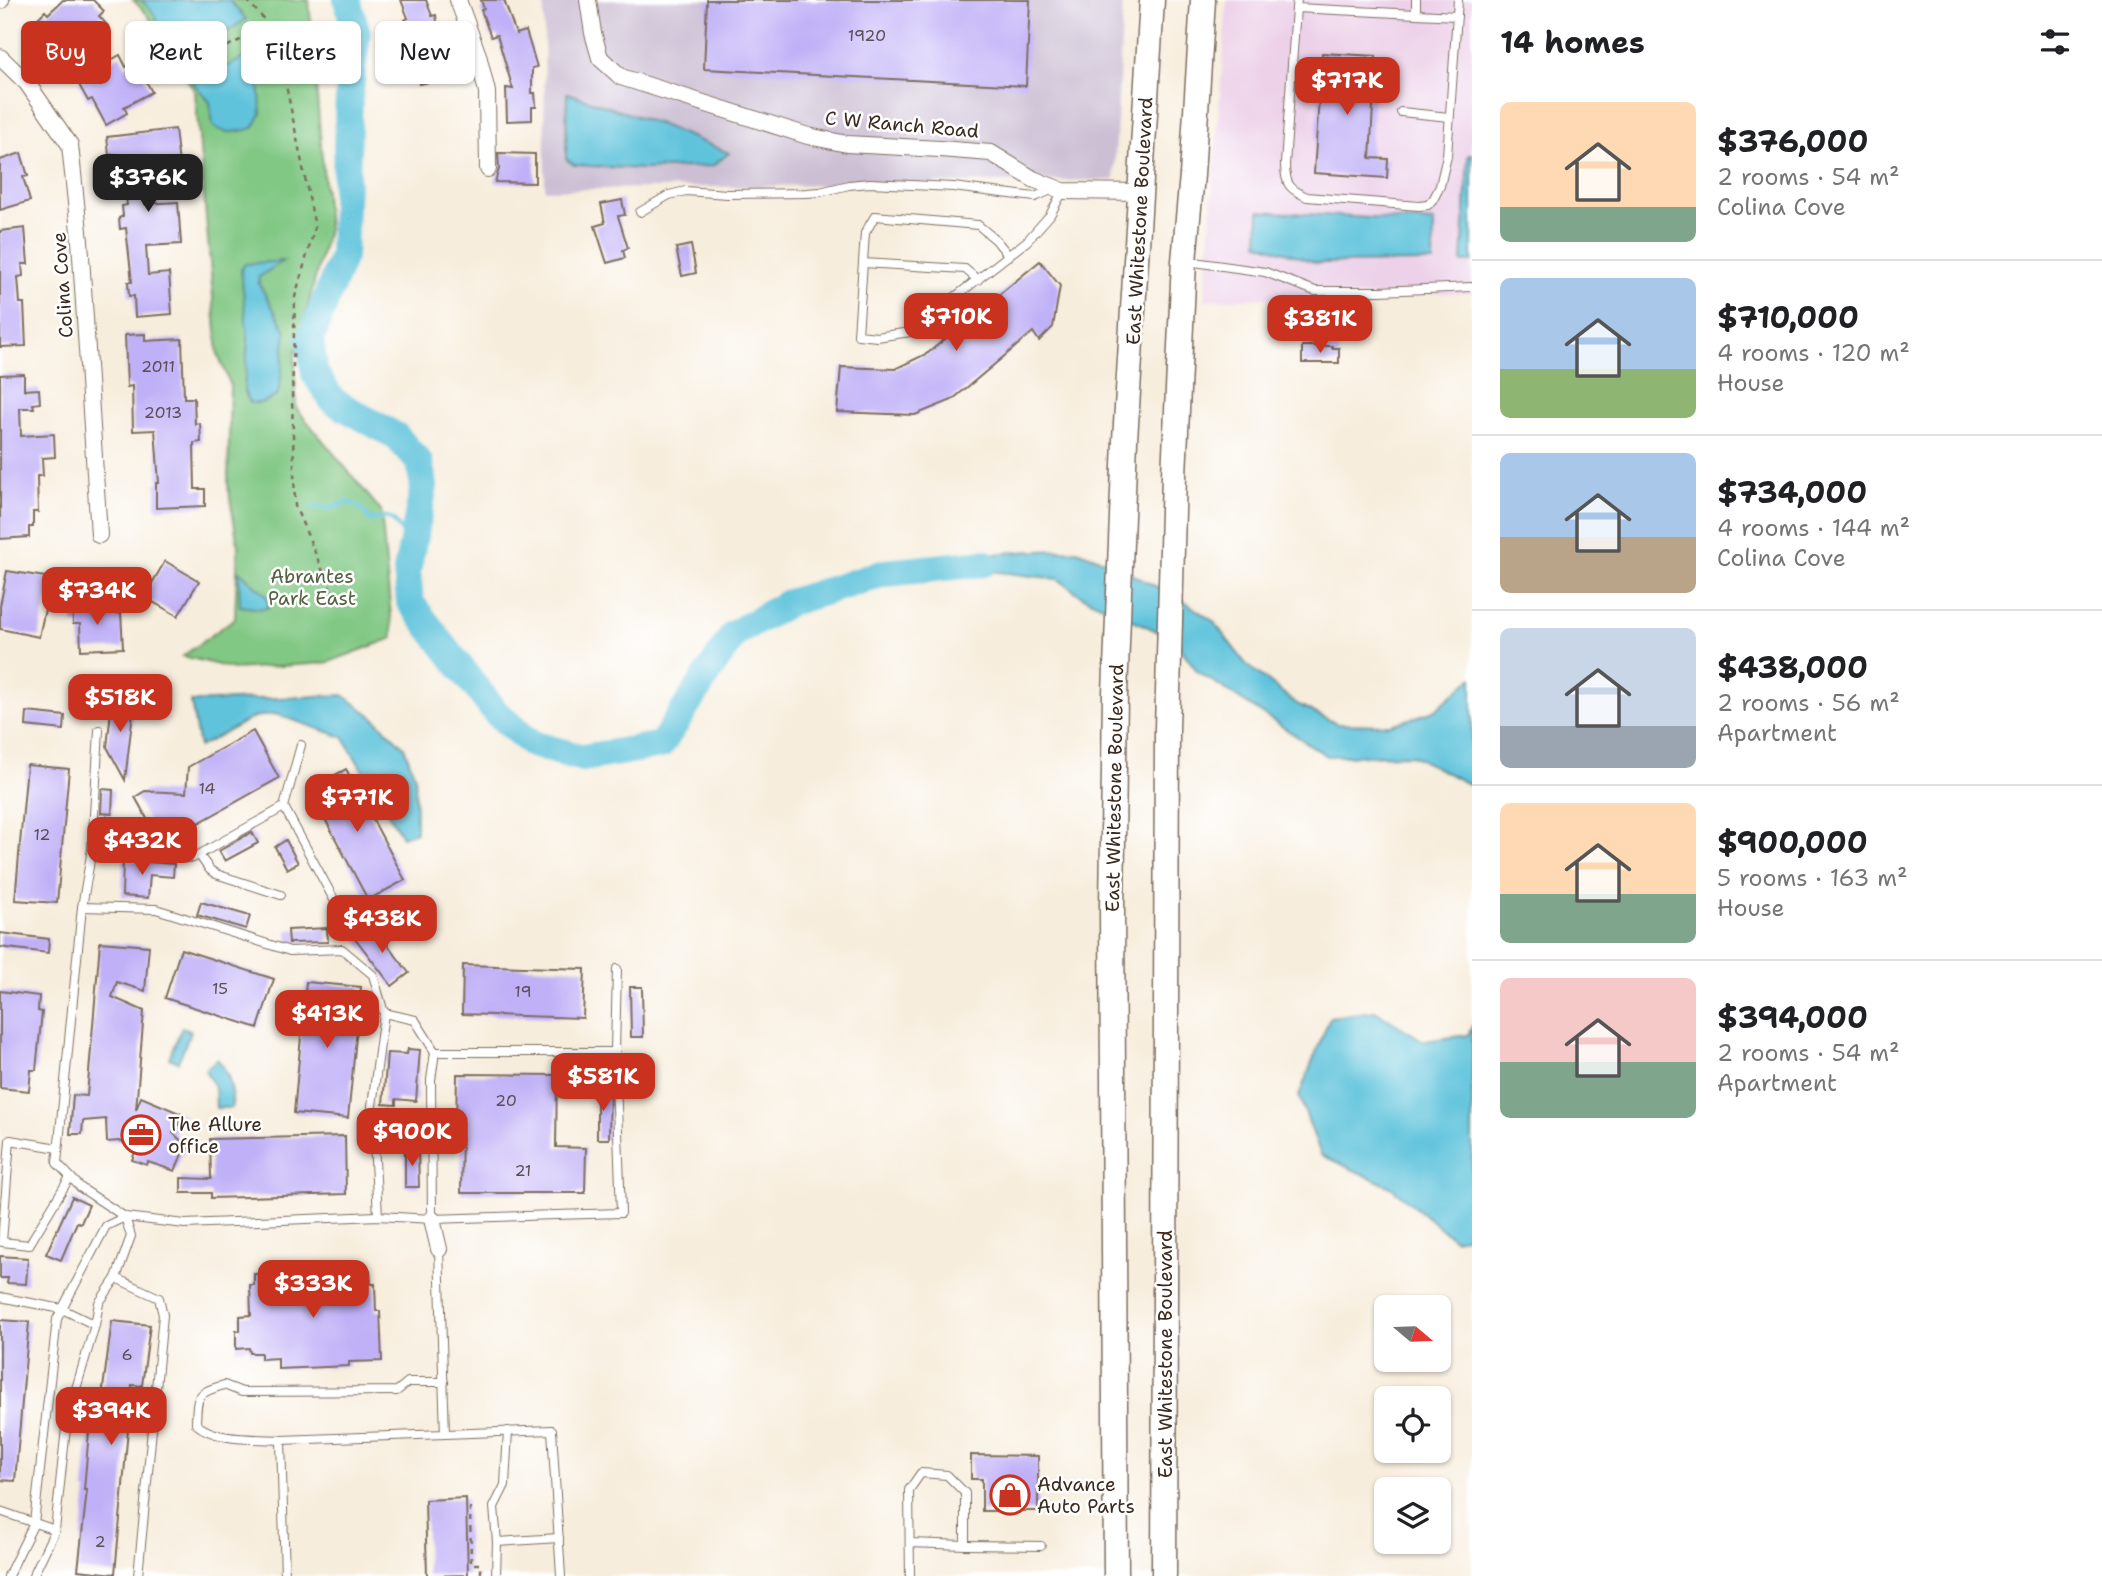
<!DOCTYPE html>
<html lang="en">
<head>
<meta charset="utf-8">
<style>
  body { margin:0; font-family:"Shantell Sans",sans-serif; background:#f2f2f2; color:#202124; height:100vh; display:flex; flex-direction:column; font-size:26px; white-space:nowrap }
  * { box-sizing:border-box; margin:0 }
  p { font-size:23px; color:#757577 }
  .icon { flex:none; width:38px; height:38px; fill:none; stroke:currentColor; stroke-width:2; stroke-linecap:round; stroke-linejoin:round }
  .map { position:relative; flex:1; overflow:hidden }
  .details { display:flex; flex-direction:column; background:#fff; width:630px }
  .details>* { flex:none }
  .guide { position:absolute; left:21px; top:21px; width:665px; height:63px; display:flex; gap:14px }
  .needle { width:46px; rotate:109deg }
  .controls { position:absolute; left:1374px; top:1295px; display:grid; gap:14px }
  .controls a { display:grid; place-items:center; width:77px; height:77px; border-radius:10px; background:#fff; box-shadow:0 2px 5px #0004; font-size:35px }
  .price { position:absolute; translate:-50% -60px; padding:0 16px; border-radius:14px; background:#c8321e; color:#fff; font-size:23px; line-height:46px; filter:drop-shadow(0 2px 4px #0008) }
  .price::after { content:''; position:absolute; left:50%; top:42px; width:21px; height:16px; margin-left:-10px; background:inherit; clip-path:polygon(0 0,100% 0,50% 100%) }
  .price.selected { background:#222; color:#fff }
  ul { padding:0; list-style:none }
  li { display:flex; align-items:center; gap:21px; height:175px; padding:0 28px }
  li+li { border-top:2px solid #e0e0e0 }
  li span { display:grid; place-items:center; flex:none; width:196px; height:140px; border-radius:10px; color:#555 }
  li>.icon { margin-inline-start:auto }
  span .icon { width:84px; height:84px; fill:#fffc; stroke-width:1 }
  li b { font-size:30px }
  h2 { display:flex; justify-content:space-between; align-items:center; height:84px; padding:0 28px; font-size:30px }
  .pill { padding:0 24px; border-radius:10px; background:#fff; box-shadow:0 2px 5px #0004; font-size:24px; line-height:63px }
  .pill.selected { background:#c8321e; color:#fff }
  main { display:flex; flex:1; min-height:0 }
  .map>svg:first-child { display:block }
  .built { fill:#edd1e9 }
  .industrial { fill:#ccbfd4 }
  .green { fill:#81c884; stroke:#5e7951; stroke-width:2 }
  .water { fill:#5ec3db; stroke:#4c767c; stroke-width:2 }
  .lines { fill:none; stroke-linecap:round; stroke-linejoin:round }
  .stream { stroke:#5ec3db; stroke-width:4.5 }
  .river { stroke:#5ec3db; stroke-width:28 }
  .building { fill:#c0b0f7 }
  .service-casing { stroke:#7d6e60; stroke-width:10 }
  .minor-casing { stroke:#7d6e60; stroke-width:18 }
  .primary-casing { stroke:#7d6e60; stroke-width:27 }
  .path { stroke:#7d6e60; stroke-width:2.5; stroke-dasharray:5 5; stroke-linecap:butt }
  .service { stroke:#fff; stroke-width:8 }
  .minor { stroke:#fff; stroke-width:16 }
  .primary { stroke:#fff; stroke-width:24 }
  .labels { text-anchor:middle; stroke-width:5; stroke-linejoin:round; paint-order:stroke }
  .number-label { font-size:16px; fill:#5c4c54 }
  .street-label { font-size:19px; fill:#3b2a1e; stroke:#fff }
  .park-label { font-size:19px; fill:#546142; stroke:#fff }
  .poi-label { font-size:19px; fill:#3b2a1e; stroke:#fff; text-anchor:start }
</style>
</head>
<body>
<main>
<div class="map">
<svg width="1472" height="1576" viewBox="0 0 1472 1576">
  <rect width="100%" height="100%" fill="#fff"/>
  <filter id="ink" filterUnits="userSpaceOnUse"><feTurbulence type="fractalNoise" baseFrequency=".0143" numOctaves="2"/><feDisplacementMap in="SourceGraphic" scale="14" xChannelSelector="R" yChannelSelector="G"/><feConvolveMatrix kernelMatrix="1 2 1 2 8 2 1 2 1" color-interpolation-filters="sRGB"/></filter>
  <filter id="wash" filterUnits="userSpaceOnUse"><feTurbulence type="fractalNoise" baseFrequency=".00686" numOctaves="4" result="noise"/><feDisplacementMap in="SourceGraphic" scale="28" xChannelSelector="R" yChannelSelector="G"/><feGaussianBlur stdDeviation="1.57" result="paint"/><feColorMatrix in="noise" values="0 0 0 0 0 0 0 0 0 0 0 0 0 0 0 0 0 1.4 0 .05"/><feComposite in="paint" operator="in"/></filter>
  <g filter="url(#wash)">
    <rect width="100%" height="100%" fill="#f7eddc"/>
    <path class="built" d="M1227,0h245v293l-267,7z"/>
    <path class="industrial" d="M544,0h579l-9,180 -569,10z"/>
    <path class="green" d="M133,0h176l19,229 -33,126 1,53 85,103 12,127 -67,25 -92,6 -51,-13 52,-38 3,-73 -10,-59 2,-102 -12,-30 -23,-262 -48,-78z"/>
    <g class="water">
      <path d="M141,0h88l17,19 -64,43 -31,-52z"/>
      <path d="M258,51l3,63 -8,14c-14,3 -27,8 -40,-2l-3,-24 -17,-19z"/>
      <path d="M567,93l92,31 70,29 -17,13 -69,3 -69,-4 -8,-6z"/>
      <path d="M1472,154v108h-10l6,-107z"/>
      <path d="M1259,211l175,11 -1,40 -116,1 -59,-20z"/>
      <path d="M283,261l-24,16v7l27,47 -6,54 -3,11 -15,7h-12l-6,-12 4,-51 -7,-70 4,-6z"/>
      <path d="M1077,550l28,11 74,37 34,23 33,43 51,40 40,20 54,1 43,-14 38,-33v108l-60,-31 -85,1 -130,-85 -23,-32 -91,-42 -25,-18 -112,-13c41,-16 88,-15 131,-16z"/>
      <path d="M239,571l27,24 3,12 -6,2 -23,-3z"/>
      <path d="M343,695l29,21 32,31 11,30 1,55 -14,5 -59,-100 -68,-23 -21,3 -55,30 -8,-45z"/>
      <path d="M1375,1011l49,30 44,-6 4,-10v211l-18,3 -63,-52 -70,-32 -22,-59 31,-79z"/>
      <path d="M182,1027l9,4 -13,31 -9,-4z"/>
      <path d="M217,1059c13,14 16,30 15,49h-16l-1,-21 -10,-17z"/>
    </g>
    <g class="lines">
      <path class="stream" d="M311,506l19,2 18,-6 12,5 10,13 17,-3 6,3 19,25"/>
      <path class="river" d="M347,0l10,33 -8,65 -6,158 -33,84 5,34 18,27 63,35 23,26 5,24 -17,85 3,31 86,111 36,31 51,14 78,-13 73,-111 54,-31 97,-30 99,-10"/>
    </g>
    <g id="blocks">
      <g class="building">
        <path d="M63,0h30l11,11 -5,5 9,10 -24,22 -11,-11 -19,17 -14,-15 8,-6 -12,-13 9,-9 3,3z"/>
        <path d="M401,0h25l6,16 4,-1 10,64 -27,5 -5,-27 5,-1 -14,-36 3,-2z"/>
        <path d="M481,0h23l12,34 10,-3 11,36 -5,1v25h3l1,14h-4v13l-25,1 -1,-33 7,1 -16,-54 -6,2 -10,-27 3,-1z"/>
        <path d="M707,0h323l-4,86 -322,-17z"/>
        <path d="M1322,53l54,3 -6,102 18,1 -1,19 -73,-5z"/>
        <path d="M120,55l6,12 9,-6 17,31 -28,15 3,6 -21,12 -14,-26 -4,2 -10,-18 6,-3 -2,-3z"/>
        <path d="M175,129l5,44 -38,4 3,27 33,-2 3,42 -35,2 2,29 21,-2 3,41 -37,3 -1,-21h-5l-1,-14h4l-6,-54 -6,1 -1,-11 4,-2 -1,-10 5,-1 -5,-45h-4v-6l-9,1 -2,-18z"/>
        <path d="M21,153l7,23 -5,1 7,24 -30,9v-50z"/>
        <path d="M498,153l37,1v29l-40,-1 4,-13z"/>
        <path d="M622,200l3,15 -7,1 10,32 -5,2 2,8 -18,5 -12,-37 10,-3 -4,-19z"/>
        <path d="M25,228l3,36h-6l1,12 -5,1 2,26h4l2,43 -26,1v-116z"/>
        <path d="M691,245l5,28 -14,3 -6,-28z"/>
        <path d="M1040,261l20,25 -7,41 -14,14 -6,-9 -81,68 -37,15 -78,-3 4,-45 54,2 33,-16z"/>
        <path d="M145,334v7l37,-2 2,59h10l1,26 5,-1 1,19 -7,1 1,46h10v17l-49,2v-25h3l-4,-53 -22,1 -1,-45 -5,1 -2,-52z"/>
        <path d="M1302,346h30v2h7v15h-37z"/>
        <path d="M24,374v16l15,-1 1,14 -7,1 1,4h-14l1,28 33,-2 1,23 -13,1 1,18h-6l1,36h-5v15h-4v10l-29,2v-164z"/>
        <path d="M165,561l34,20 -21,35 -34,-19z"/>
        <path d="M7,571l45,7 -1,3 5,1 -3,18h-6l-8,37 -39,-8v-23z"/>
        <path d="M98,601v13l23,-1 2,35 -42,2 -1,-26h-7l-1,-22z"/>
        <path d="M112,702l22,2 -9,76 -18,-33z"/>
        <path d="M27,712l38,4 -1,14 -38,-4z"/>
        <path d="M253,731l26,47 -118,66 -26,-47 10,-6 41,2 2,-26z"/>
        <path d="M27,765l42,4 -12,134 -42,-3z"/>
        <path d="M346,769l59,111 -37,20 -59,-111z"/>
        <path d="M102,789l11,1 -1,24 -11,-1z"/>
        <path d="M252,832l6,11 -33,18 -6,-10z"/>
        <path d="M286,840l12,23 -11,6 -12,-22z"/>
        <path d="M123,860l51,4 -1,13 -23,-2 -2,23 -26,-2z"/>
        <path d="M201,902l49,14 -4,13 -49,-14z"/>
        <path d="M372,924l37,49 -17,13 -37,-48z"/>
        <path d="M327,928l1,14 -39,1 -1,-13z"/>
        <path d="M0,933l49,6 -1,14 -48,-6z"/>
        <path d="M100,942l49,4 -4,45 -28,-9 -5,15 32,14 -8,99 5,-13 43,18 -11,18 16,15 -7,6 -7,17 -27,-9 -1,3 -15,-5 5,-13 -18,-6 -12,1 -1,-23 -23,2 -1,13h-12l3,-39 14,1z"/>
        <path d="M181,949l93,30 -16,49 -93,-30z"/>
        <path d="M463,965l122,4 -2,49 -121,-4z"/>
        <path d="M306,982l55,5 -13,131 -54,-5z"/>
        <path d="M630,987h12l1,50h-12z"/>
        <path d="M0,991l39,5 -1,15 4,1 -6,58h-5l-2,21 -29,-3z"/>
        <path d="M408,1049l12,1 -4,51 -20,-2v6l-13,-1 4,-51 20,1z"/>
        <path d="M457,1074l100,1 -1,72 30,1 -1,45h-124l1,-69h-6z"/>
        <path d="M597,1087h13l-1,52h-12z"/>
        <path d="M345,1136l1,58 -135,4v-5h-30v-15l30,1 -1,-40z"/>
        <path d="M418,1148l1,39h-14v-38z"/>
        <path d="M72,1197l17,8 -8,18 -4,-1 -16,38 -15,-6z"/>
        <path d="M0,1256l28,2 -2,26 -19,-1 1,-5h-8z"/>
        <path d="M370,1270l1,14h4l1,27h4l2,50 -33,1v4l-71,3v-11l-17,1v-6h-11l-1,-5 -13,1v-18h4v-15l11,-1 -1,-30h4v-11l46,-2v14l24,-2v-12z"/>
        <path d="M0,1320l29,2 -14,159 -15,-1z"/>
        <path d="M112,1321l38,4 -8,61 -10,-1 -17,189 -37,-4 9,-80h-3l8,-94h10z"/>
        <path d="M971,1455l67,1v55h-56v-32h-11z"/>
        <path d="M466,1498l2,77 -41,1 -2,-76z"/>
      </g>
    </g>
  </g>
  <g filter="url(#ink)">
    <use href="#blocks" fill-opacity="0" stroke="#7d6e60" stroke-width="2"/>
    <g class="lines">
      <g class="service-casing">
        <g id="service">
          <path d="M1297,0l-1,8 161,8"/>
          <path d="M1296,8l-11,156c0,20 4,25 22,33l112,9 9,-1 6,-7 6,-12 7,-30 11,-156"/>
          <path d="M1416,14v-14"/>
          <path d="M1401,112l48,5"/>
          <path d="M640,212l29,-17 17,-4 41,3 79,-1 14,-1 29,-7 21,-2 83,4 82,10 21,-9"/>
          <path d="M1009,256l-13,-16 -18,-15 -103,-9 -10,17 -7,102 19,2 33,-5 117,-91 23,-26 13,-24"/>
          <path d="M1187,261l78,11 50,19h64l93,-4"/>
          <path d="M863,263l102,6 13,11"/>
          <path d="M99,730l-7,119 -10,58 -25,256 24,25 44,29 60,7 193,-8 54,3 189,-6 -6,-161 2,-83"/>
          <path d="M284,807l17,-62"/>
          <path d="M92,849l101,9 91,-51 54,100"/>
          <path d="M199,855l11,15 6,4 65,21"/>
          <path d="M82,907l74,2 134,42 52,-2 31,26 11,38 -12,93 6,110"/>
          <path d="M384,1013l31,7 20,32 -4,28 1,139"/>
          <path d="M435,1052h180"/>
          <path d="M58,1148l-48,-8 -8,102 27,3 41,-68"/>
          <path d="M116,1278l43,20 4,17 -25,261"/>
          <path d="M0,1297l62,12 33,16"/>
          <path d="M508,1431l-3,54 -11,22 3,35 62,-4"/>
          <path d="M445,1434l107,-4 9,146"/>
          <path d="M281,1440c-28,-2 -63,2 -85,-16 1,-28 0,-31 28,-39l18,7 155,-1 11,-9h36"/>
          <path d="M0,1511l55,19"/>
          <path d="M910,1543l55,2v-52l-18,-18 -26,-2 -12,17 1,86"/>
          <path d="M965,1545l76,1"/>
          <path d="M8,1576l26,-53 23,-204 49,-93 19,-9 6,19 -15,42 -17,25 -4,22 -28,94 -12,111 -22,46"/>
          <path d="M285,1576l-4,-136 164,-6 -6,-185"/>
          <path d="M496,1576l1,-34"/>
        </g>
      </g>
      <g class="minor-casing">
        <g id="minor">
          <path d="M458,0l20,55 9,37 1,77"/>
          <path d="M588,0l5,33 7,25 21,19 187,59 39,8 93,5 51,4 42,26 30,12 78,1"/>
          <path d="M0,1l1,-1"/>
          <path d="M0,57l27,26 43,62 10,96 19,294"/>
          <path d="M432,1219l7,30"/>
        </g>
      </g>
      <g class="primary-casing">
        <g id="primary">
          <path d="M1116,1576l-4,-667 3,-215 10,-254 27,-440"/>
          <path d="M1164,1576l3,-847 7,-254 10,-214 8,-86 11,-175"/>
        </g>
      </g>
      <g class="path">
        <path d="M247,0l22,25 8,16 38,186 -20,70 -3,103 3,106 39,91"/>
        <path d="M193,67l33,-20 43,-21"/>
        <path d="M470,1507l1,57h8l2,3v5l-4,4"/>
      </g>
      <use href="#service" class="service"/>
      <use href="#minor" class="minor"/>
      <use href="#primary" class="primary"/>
    </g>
  </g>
  <defs>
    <g id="office-ring" transform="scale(2.0125)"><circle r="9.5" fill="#fff" stroke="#c8321e" stroke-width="1.5"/><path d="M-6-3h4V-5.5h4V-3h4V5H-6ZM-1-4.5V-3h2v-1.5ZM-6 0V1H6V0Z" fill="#c8321e"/></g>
    <g id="shop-ring" transform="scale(2.0125)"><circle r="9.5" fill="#fff" stroke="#c8321e" stroke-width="1.5"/><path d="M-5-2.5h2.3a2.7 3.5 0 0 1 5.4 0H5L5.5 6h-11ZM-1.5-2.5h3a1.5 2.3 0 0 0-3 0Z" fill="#c8321e"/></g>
  </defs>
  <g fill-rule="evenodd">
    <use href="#office-ring" x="141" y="1135"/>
    <use href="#shop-ring" x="1010" y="1495"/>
  </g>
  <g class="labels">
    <g class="number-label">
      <text x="867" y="41">1920</text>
      <text x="158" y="372">2011</text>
      <text x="163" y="418">2013</text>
      <text x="207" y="794">14</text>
      <text x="42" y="840">12</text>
      <text x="220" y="994">15</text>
      <text x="523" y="997">19</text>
      <text x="506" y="1106">20</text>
      <text x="523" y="1176">21</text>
      <text x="127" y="1360">6</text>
      <text x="100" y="1547">2</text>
    </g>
    <g class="street-label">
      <text transform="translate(902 124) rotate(5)" y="7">C W Ranch Road</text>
      <text transform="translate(1139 221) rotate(-87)" y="7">East Whitestone Boulevard</text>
      <text transform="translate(62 285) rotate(-94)" y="7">Colina Cove</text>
      <text transform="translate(1114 788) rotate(-89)" y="7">East Whitestone Boulevard</text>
      <text transform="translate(1165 1354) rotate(-90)" y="7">East Whitestone Boulevard</text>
    </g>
    <g class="park-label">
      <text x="312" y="583">Abrantes<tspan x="312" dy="22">Park East</tspan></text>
    </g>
    <g class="poi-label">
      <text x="168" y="1131">The Allure<tspan x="168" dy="22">office</tspan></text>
      <text x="1037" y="1491">Advance<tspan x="1037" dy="22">Auto Parts</tspan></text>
    </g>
  </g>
</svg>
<div class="controls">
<a><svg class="needle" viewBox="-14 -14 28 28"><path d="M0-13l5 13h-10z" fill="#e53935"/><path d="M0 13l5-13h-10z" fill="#757577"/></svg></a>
<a><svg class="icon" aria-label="locate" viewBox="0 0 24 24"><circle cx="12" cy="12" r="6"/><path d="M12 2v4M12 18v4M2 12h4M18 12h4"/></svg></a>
<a><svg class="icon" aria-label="layers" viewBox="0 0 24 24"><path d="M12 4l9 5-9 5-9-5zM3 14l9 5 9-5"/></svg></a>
</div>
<b class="price" style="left:1347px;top:117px">$717K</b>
<b class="price selected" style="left:148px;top:214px">$376K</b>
<b class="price" style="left:956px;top:353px">$710K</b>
<b class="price" style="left:1320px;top:355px">$381K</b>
<b class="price" style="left:97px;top:627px">$734K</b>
<b class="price" style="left:120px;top:734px">$518K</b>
<b class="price" style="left:357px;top:834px">$771K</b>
<b class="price" style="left:142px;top:877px">$432K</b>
<b class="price" style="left:382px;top:955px">$438K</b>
<b class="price" style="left:327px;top:1050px">$413K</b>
<b class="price" style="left:603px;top:1113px">$581K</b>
<b class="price" style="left:412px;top:1168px">$900K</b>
<b class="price" style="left:313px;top:1320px">$333K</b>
<b class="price" style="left:111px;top:1447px">$394K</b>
<div class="guide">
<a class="pill selected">Buy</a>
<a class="pill">Rent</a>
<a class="pill">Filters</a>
<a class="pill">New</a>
</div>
</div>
<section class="details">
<h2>14 homes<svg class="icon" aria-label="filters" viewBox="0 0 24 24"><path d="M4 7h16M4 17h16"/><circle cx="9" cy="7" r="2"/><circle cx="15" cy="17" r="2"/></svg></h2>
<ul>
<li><span style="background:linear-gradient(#ffd9b3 75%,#7fa58c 0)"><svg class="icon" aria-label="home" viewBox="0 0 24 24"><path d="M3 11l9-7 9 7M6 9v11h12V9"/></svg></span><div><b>$376,000</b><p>2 rooms · 54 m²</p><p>Colina Cove</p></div></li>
<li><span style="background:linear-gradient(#a9c7e8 65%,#8fb573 0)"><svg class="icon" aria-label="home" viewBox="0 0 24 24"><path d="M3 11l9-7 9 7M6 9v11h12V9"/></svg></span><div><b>$710,000</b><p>4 rooms · 120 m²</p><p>House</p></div></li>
<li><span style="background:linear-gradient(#a9c7e8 60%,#b9a48a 0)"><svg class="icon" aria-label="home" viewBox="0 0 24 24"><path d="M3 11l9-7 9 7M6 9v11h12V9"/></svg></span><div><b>$734,000</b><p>4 rooms · 144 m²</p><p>Colina Cove</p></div></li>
<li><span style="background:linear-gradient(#c9d6e8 70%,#9aa5b1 0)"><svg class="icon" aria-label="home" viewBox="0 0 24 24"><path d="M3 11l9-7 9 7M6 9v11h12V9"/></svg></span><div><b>$438,000</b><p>2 rooms · 56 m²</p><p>Apartment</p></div></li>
<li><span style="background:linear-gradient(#ffd9b3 65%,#7fa58c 0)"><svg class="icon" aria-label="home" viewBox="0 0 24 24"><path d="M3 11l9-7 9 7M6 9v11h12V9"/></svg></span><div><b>$900,000</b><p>5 rooms · 163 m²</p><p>House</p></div></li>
<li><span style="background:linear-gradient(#f6c9c9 60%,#7fa58c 0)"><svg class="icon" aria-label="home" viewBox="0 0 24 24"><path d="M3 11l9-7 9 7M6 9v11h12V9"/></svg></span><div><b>$394,000</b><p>2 rooms · 54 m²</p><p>Apartment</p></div></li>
</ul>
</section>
</main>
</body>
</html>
